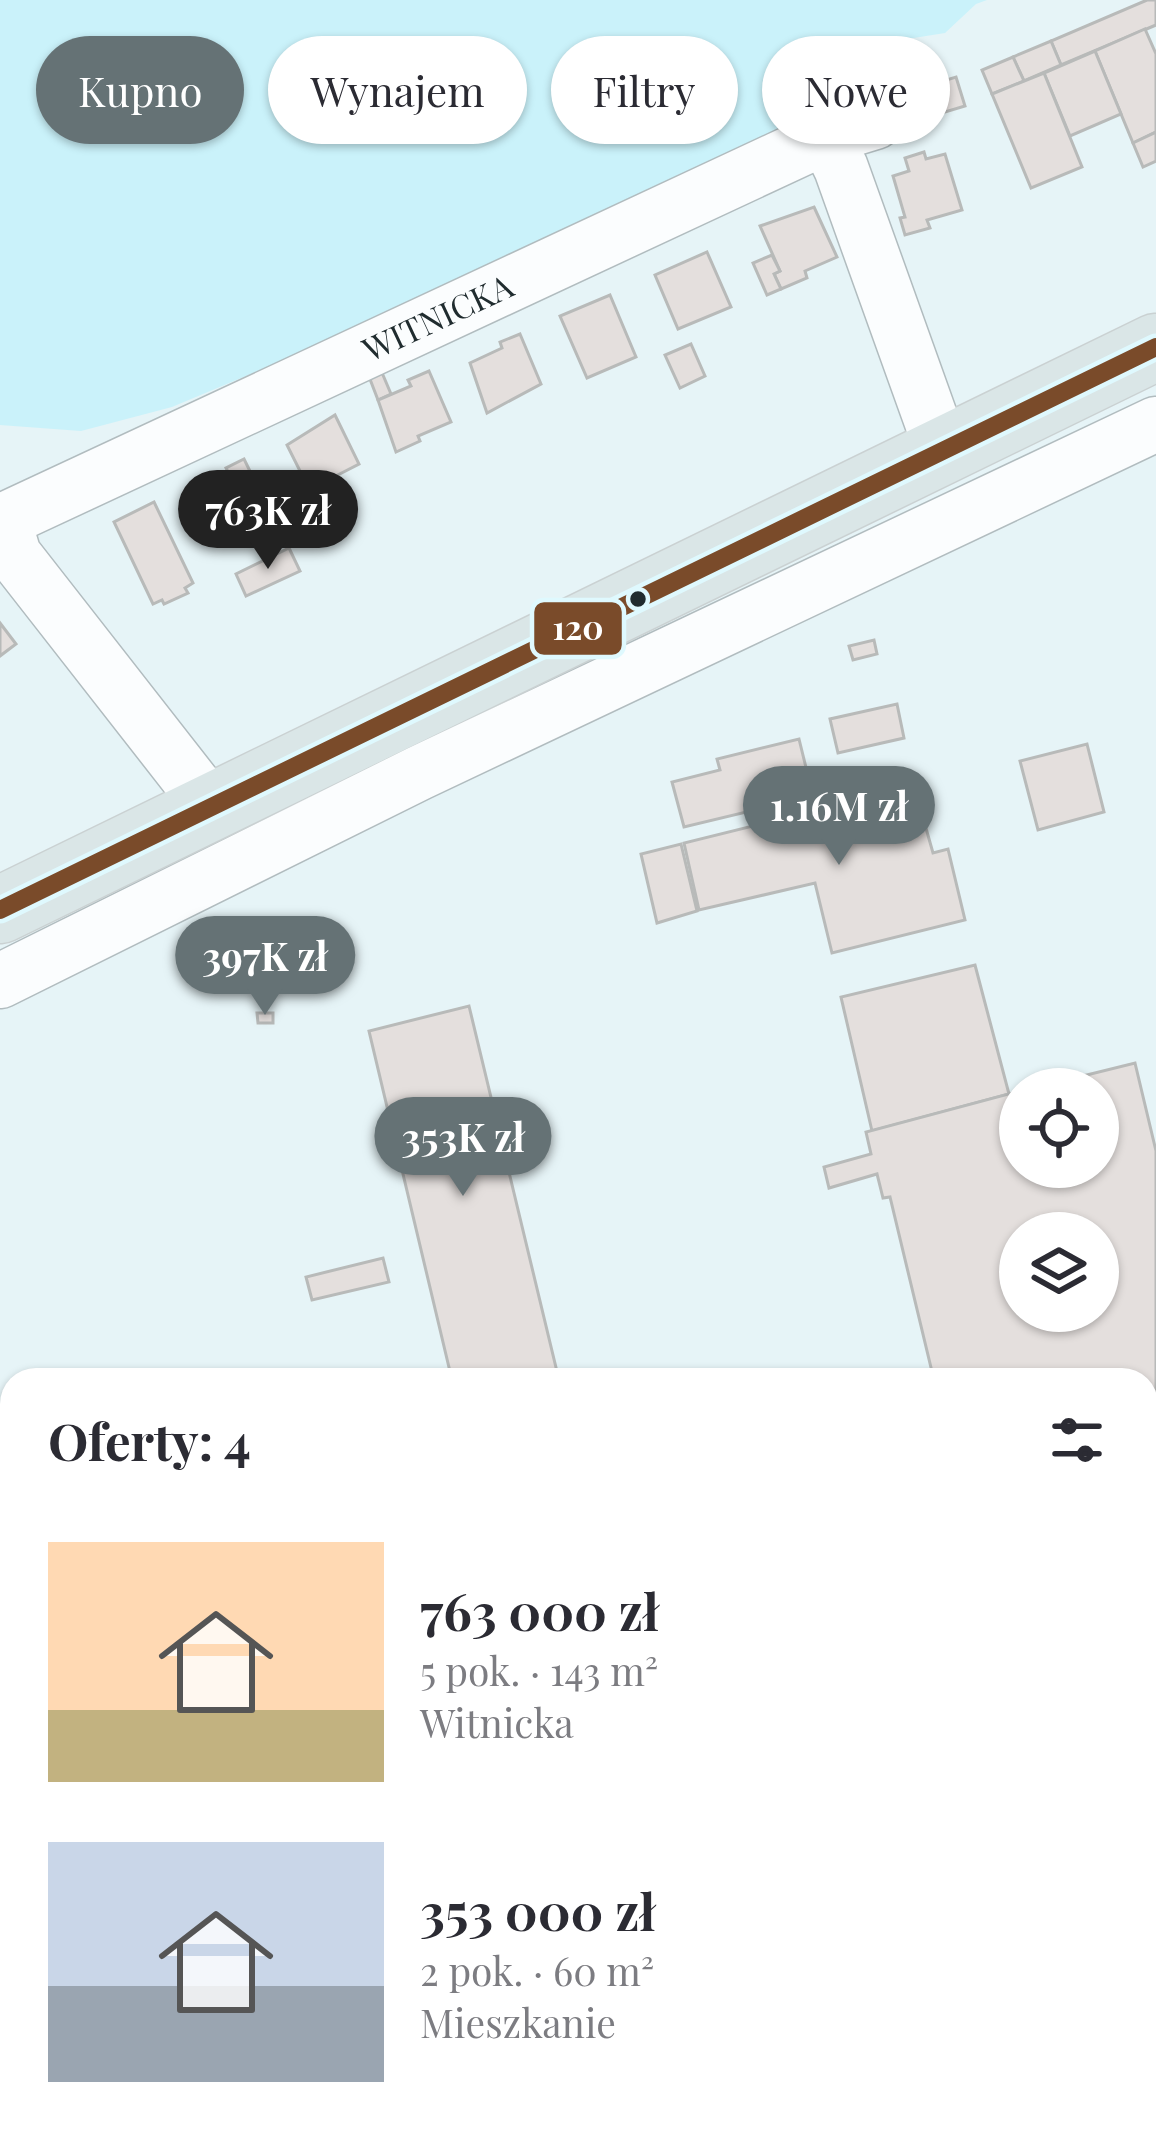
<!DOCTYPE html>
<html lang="pl">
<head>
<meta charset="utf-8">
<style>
  body { margin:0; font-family:"Playfair Display",serif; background:#f7f7f7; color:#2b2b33; height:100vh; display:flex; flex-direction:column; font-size:45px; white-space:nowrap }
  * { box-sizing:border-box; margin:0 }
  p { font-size:39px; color:#7c7c81 }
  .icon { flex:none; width:66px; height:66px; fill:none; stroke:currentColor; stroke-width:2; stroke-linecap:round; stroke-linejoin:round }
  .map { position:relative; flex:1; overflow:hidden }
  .sheet { position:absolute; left:0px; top:1368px; width:1158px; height:771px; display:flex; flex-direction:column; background:#fff; border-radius:36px 36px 0 0; box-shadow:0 3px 9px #0004 }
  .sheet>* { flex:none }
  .hud { position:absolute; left:36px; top:36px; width:1086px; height:108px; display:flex; gap:24px }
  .fabs { position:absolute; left:999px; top:1068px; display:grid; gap:24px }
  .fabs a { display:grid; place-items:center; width:120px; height:120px; border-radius:50%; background:#fff; box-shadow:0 3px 9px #0004; font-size:60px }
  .price { position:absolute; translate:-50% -102px; padding:0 27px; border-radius:42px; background:#657275; color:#fff; font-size:39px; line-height:78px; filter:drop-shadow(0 3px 6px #0008) }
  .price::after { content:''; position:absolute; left:50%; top:72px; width:36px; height:27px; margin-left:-18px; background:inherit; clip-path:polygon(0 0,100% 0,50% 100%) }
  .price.active { background:#222; color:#fff }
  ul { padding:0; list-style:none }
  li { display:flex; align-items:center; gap:36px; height:300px; padding:0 48px }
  li span { display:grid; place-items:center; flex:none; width:336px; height:240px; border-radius:0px; color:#555 }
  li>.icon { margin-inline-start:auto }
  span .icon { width:144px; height:144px; fill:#fffc; stroke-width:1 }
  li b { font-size:51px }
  h2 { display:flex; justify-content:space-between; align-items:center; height:144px; padding:0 48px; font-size:51px }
  .chip { padding:0 42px; border-radius:54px; background:#fff; box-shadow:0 3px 9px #0004; font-size:42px; line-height:108px }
  .chip.active { background:#657275; color:#fff }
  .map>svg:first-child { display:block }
  .green { fill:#caf2fa }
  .building { fill:#e4dfdd; stroke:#b8bab9; stroke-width:3; fill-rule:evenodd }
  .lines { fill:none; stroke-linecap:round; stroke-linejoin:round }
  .minor-casing { stroke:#b1bcbf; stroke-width:57 }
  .major-casing { stroke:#cad1d2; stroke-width:69 }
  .minor { stroke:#fbfdfe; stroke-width:54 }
  .major { stroke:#dae6e7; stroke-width:66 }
  .bus-1-casing { stroke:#dff9fe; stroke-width:27 }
  .bus-1 { stroke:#7a4b2a; stroke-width:18 }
  .bus-dot { fill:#202c2f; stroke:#dff9fe; stroke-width:4.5 }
  .labels { text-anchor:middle; stroke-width:12; stroke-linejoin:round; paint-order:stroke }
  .street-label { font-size:33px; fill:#202c2f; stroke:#dff9fe }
  .line-badge { stroke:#dff9fe; stroke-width:4.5 }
  .badge-label { font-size:33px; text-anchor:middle; font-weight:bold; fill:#fff }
</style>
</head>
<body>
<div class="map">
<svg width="1156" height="2138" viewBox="0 0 1156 2138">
  <rect width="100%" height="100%" fill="#e6f4f7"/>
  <path class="green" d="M0,0h987l-11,4 -31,29 -44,7 -62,42 10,40 -677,285 -91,24 -81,-6z"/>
  <g class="building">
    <path d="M1147,0h9v25l-95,40 -10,-24z"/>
    <path d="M1145,29l11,25v78l-23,11 -38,-92z"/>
    <path d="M1051,41l10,24 -37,16 -11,-24z"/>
    <path d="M1095,51l26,63 -51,22 -26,-63z"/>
    <path d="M1013,57l11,24 -32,13 -10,-24z"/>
    <path d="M1044,73l38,94 -51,21 -39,-94z"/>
    <path d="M956,77l9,29 -33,10 -9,-29z"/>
    <path d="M1156,132v29l-13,6 -10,-24z"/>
    <path d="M924,152l2,7 19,-5 17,56 -35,10 3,8 -25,7 -5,-17 5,-1 -12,-41 16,-5 -4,-13z"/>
    <path d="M814,207l23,50 -32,14 2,7 -26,11 -7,-15 6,-3 -20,-45z"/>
    <path d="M707,252l24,55 -53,22 -23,-54z"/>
    <path d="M772,255l8,16 -6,3 7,15 -14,6 -14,-32z"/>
    <path d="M610,295l26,62 -49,21 -27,-62z"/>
    <path d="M520,334l21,50 -54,29 -17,-50 32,-15 -2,-6z"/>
    <path d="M691,344l14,32 -25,12 -15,-33z"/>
    <path d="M380,368l11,26 -13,6 -10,-26z"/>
    <path d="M429,371l22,51 -33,14 2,5 -24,11 -18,-52 33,-14 -3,-6z"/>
    <path d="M335,415l24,49 -33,17 -3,-7 -17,9 -19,-38z"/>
    <path d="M244,459l24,49 -32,15 -3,-7 -18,9 -17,-36 31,-15 -3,-6z"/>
    <path d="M154,502l39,81 -8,5 3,5 -24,11 -2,-4 -9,4 -39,-82z"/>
    <path d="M289,548l11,23 -54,25 -10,-22z"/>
    <path d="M0,623l16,21 -16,12z"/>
    <path d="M874,640l3,14 -24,6 -4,-14z"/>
    <path d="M897,704l7,34 -66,15 -8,-34z"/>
    <path d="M799,739l14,57 -129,31 -12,-45 48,-12 -3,-11z"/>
    <path d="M1087,744l17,68 -66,18 -18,-69z"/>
    <path d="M914,786l19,67 15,-4 17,71 -133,33 -17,-70 -116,27 -15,-67z"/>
    <path d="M681,844l16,67 -40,12 -16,-69z"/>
    <path d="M975,965l34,129 -137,37 -31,-134z"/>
    <path d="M469,1006l90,374h-107l-83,-349z"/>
    <path d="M257,1013h16v10h-15z"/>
    <path d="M1135,1063l21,88v324l-10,3v-98h-212l-44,-183 -7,1 -6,-24 -48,14 -5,-21 47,-13 -5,-22 154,-41v76h78v-78h-68zM1020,1233h78v78h-78z"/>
    <path d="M383,1258l6,24 -77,18 -6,-23z"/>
    <path d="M1156,1717v312l-8,-1 -2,-10v-299z"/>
    <path d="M431,2127h96l-5,11h-97z"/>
  </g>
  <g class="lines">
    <g class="minor-casing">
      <g id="minor">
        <path d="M826,137l15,31 101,282"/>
        <path d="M4,521l10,34 197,252"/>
        <path id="s1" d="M0,522l826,-385 49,-15"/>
        <path d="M0,981l419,-208 737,-349"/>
        <path d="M0,1861l12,-23"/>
        <path d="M0,2070l12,6"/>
        <path d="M124,2127l24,11"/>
        <path d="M652,2127l23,11"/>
        <path d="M896,2127l28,11"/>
        <path d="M1113,2127l28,11"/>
        <path d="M830,2138l15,-11"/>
      </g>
    </g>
    <g class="major-casing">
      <path id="major" d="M0,910l1156,-563"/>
    </g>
    <use href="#minor" class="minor"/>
    <use href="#major" class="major"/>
    <g class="bus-1-casing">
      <path id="bus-1" d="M0,910l1156,-563"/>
    </g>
    <use href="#bus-1" class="bus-1"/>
  </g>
  <circle class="bus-dot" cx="638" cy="599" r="10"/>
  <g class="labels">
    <g class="street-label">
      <text dy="12" stroke="none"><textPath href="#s1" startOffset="483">WITNICKA</textPath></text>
    </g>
  </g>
  <rect class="line-badge" x="532" y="600" width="92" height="57" rx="12" fill="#7a4b2a"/>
  <g class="badge-label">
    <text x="578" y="640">120</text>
  </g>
</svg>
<div class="fabs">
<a><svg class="icon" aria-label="locate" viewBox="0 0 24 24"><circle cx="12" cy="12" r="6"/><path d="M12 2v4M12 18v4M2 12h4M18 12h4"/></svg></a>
<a><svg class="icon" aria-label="layers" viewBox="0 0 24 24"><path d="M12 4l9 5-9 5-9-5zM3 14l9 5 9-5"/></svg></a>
</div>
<b class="price active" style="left:268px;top:572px">763K zł</b>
<b class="price" style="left:839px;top:868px">1.16M zł</b>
<b class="price" style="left:265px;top:1018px">397K zł</b>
<b class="price" style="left:463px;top:1199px">353K zł</b>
<div class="hud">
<a class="chip active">Kupno</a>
<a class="chip">Wynajem</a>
<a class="chip">Filtry</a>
<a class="chip">Nowe</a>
</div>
<section class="sheet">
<h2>Oferty: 4<svg class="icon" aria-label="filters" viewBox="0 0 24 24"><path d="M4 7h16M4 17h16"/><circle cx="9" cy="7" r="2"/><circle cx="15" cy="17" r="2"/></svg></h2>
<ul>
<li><span style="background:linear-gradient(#ffd9b3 70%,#c2b280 0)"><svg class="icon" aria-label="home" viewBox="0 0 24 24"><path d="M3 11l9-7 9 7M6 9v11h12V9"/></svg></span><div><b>763 000 zł</b><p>5 pok. · 143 m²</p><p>Witnicka</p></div></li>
<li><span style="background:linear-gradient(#c9d6e8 60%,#9aa5b1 0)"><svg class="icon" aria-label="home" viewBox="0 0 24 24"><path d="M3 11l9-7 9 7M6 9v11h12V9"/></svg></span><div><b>353 000 zł</b><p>2 pok. · 60 m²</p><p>Mieszkanie</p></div></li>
</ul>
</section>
</div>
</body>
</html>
